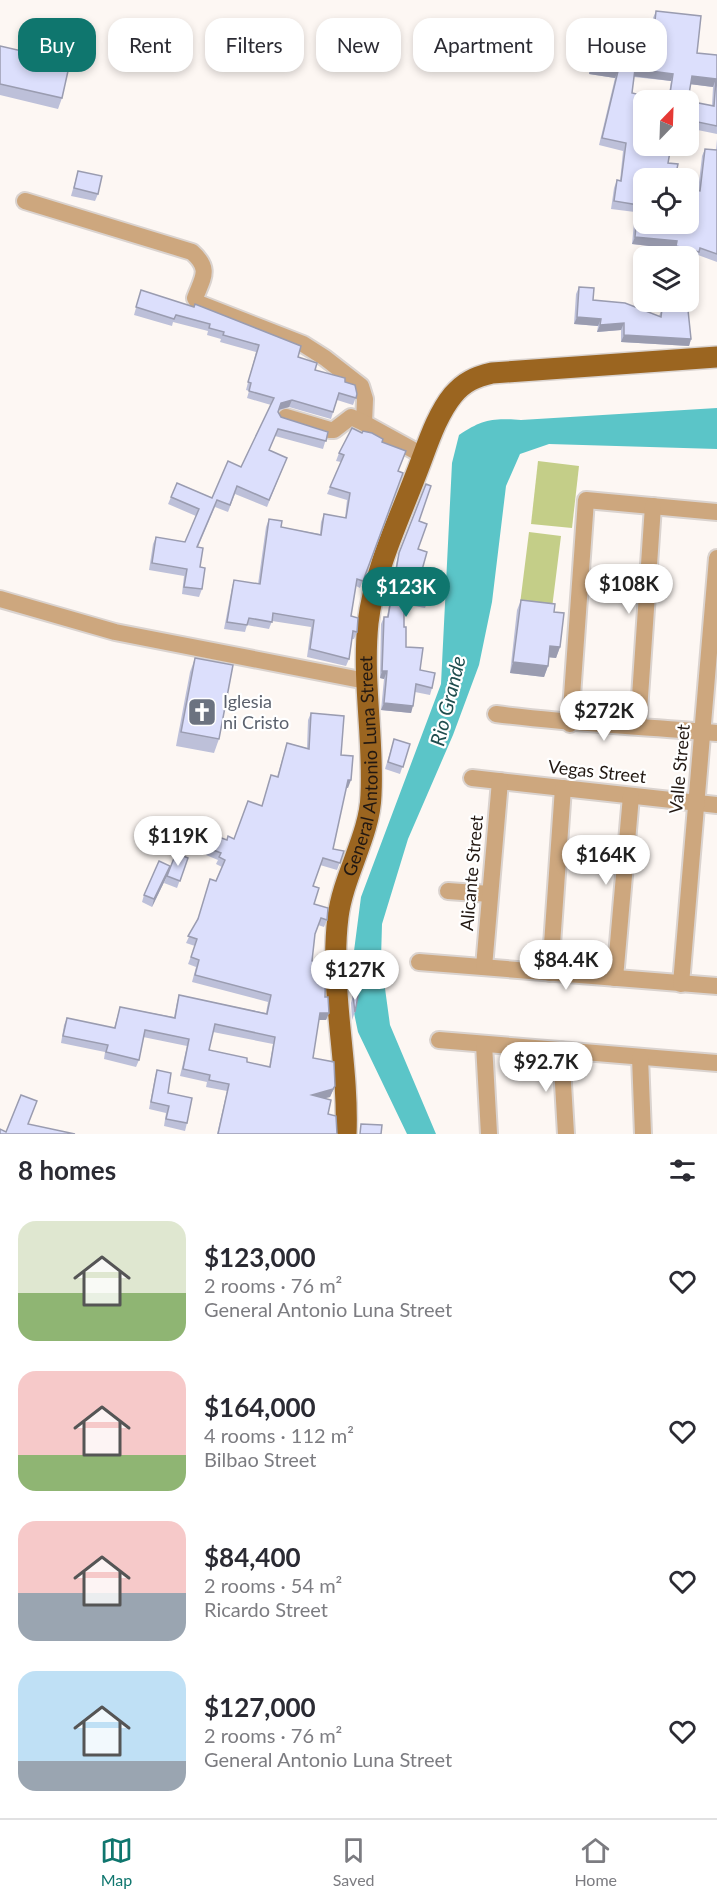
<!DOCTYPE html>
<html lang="en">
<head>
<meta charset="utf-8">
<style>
  body { margin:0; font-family:Lato,sans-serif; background:#f7f7f7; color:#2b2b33; height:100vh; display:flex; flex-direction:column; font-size:22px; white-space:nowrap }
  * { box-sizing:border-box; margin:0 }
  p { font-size:20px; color:#7c7c81 }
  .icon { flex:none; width:33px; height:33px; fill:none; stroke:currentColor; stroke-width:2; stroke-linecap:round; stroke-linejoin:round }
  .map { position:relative; height:1134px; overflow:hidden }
  .panel { display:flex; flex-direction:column; background:#fff; flex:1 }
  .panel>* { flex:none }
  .hud { position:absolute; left:18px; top:18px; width:681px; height:54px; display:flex; gap:12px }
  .needle { width:39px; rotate:23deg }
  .buttons { position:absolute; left:633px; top:90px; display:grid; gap:12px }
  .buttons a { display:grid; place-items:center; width:66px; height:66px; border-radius:12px; background:#fff; box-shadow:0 3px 9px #0003; font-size:30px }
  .price { position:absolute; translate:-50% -51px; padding:0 14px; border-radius:21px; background:#fff; color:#222; font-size:20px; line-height:39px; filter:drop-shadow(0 2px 3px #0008) }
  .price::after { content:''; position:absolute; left:50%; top:36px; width:18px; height:14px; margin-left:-9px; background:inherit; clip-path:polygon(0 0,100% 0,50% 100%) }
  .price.current { background:#0f766e; color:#fff }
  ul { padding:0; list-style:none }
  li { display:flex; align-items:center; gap:18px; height:150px; padding:0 18px }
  li span { display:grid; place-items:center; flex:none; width:168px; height:120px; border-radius:18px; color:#555 }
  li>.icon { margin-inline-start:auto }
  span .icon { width:72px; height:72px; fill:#fffc; stroke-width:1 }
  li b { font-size:26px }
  h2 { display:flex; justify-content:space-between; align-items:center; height:72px; padding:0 18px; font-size:26px }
  .pill { padding:0 21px; border-radius:18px; background:#fff; box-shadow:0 3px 9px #0003; font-size:21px; line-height:54px }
  .pill.current { background:#0f766e; color:#fff }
  .menu { display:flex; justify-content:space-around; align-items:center; height:84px; border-top:2px solid #e1e1e2; background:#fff; font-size:16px; color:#7c7c81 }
  .menu a { display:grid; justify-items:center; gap:3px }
  .menu .current { color:#0f766e }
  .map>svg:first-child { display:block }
  .green { fill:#c4ce88 }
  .water { fill:#5bc5c8 }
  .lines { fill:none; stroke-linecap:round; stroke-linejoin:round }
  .minor-casing { stroke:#dad3cf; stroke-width:20 }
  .major-casing { stroke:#dad3cf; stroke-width:24 }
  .minor { stroke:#cda77e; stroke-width:16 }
  .major { stroke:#9b6520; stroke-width:21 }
  .wall { fill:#bdc0d9; fill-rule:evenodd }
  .shaded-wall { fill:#9a9cb0 }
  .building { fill:#dcdffc; stroke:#9a9cb0; stroke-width:1.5; fill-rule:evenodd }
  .labels { text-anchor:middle; stroke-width:4.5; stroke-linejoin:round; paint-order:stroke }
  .worship-label { font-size:18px; fill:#5b616d; stroke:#fff; text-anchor:start }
  .street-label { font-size:18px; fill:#221812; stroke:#fff }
  .water-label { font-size:20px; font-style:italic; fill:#1e4d4e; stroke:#fff }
</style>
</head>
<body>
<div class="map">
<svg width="717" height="1134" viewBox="0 0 717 1134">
  <rect width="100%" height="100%" fill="#fdf7f3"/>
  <g class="green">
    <path d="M538,461l41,5 -7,62 -41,-4z"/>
    <path d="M529,532l32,4 -9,72 -32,-4z"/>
  </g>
  <path class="water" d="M717,408v41l-168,-5 -29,10 -14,32 -14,116 -13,63 -26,70 -45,104 -26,85 -1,35 9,66 46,109h-29l-49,-102 -5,-24 1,-57 7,-54 80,-213 11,-221 7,-28c24,-16 33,-17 62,-15z"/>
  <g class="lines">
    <g class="minor-casing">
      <g id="minor">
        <path d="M25,201l167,51c19,17 11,25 3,46l3,5 105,41 22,14 36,28 4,13 -1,24 60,33"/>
        <path d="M286,417l44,13h4l17,-13 13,6"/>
        <path d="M0,599l115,33 251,49"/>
        <path d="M496,714c74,10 147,12 221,19"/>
        <path d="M570,724l16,-224 131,12"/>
        <path d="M638,726l15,-220"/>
        <path d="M472,778l245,27"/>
        <path d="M448,891l42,3"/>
        <path d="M419,962l298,24"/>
        <path d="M484,967l16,-186"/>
        <path d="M550,973l13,-185"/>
        <path d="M615,978l16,-182"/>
        <path d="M681,984l36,-426"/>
        <path d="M439,1040l278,23"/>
        <path d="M484,1044l5,90"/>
        <path d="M561,1050l5,84"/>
        <path d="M640,1057l3,77"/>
      </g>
    </g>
    <g class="major-casing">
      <g id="major">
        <path id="s1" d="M346,1134c3,-72 -17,-144 -8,-217 5,-41 32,-82 33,-122 3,-57 -9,-114 -3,-172 6,-51 29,-99 47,-146 11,-27 20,-60 38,-82 11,-13 22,-18 39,-22l225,-16"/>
      </g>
    </g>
    <use href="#minor" class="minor"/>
    <use href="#major" class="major"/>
  </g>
  <g class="wall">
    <path d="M656,11l41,42 20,2v79l-29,-6v-27l24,5 1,-19 -23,-3 -2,16h-20l3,-19 -37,-4 -2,16 12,85 54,13 4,-35 3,-7 11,1 1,-11v123l-19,-7 -2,4 -23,-6 2,-4 -43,-5 3,-32 -24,-3 3,-21 3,-8 3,1 3,-30 -24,-6 16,-67 -26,-4 3,-25 2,-7 56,7 3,-31z"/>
    <path d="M0,46l62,52 -4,11 -58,-14z"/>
    <path d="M78,171l20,23 -3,7 -24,-5z"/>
    <path d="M579,287l14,13 66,16 3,-7 29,30 -2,7 -68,-4v-12l-24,2 1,-6 -24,-2 2,-30z"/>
    <path d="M141,290l157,67 17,13 30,12 12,12 -4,11 -16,-5 -6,19 -42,-12 -10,3 -1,2 3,5 47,15 -5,17 -48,-13 -6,14 18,8 -20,49 -32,-13 -7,18 -13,-5 -17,40 4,42 -3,8 -17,-3 2,-18 -35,-6 4,-26 3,-7 29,5 11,-26 -28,-12 3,-7 41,1 29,-31 30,-62 -24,-7 2,-7 -3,-1 10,-38 -36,-10 1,-3 -14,-4 1,-4 -35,-9 -1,4 -38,-11z"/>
    <path d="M382,442l16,29 5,2 -43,115 -4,-2 -5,30 6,16 -3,7h-2l-3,20 -3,7 -39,-9 4,-30 -39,-6 -3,8 -22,-4 -2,7 -21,-3 8,-42 2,-7 24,4 8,-57 3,-8 12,8 39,7 1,-12 3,-8 21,4 2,-18 -20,-6 14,-32 -5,-1 3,-8z"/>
    <path d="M426,484l-7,37 -1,28 10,51 -3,8 -21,-4v23l2,20 26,41 -2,7 -15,-3 -4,21 -30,-3 3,-31 -4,-1 1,-54 3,-7h3l10,-57z"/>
    <path d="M521,600l33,12 6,35 -4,11 -7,-1 -1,9 -4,11 -34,-4 7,-63z"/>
    <path d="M195,658l24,81 -5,14 -38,-7 14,-74z"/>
    <path d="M311,713l30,42 7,33 -2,-1 -13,62 11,2 -7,19 -17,-5 -7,21 1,18 13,16 -3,7 -6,-2 -3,9 -3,27 13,36 4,16 -3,7h-8l-5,38 22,28 -5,11 -5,1 3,16 9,20h-120l10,-43 -21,-4 1,-5 -27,-6 7,-30 -44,-9 -4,23 -3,7 -32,-8 1,-7 -44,-9 3,-18 3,-7 47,10 6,-21 54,10 3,-15 2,-7 87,18 2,-11 -76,-20 4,-15 -8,-3 7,-18 -9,-3 36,-76 -6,-3 2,-4 -12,-5 7,-20 14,5 7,-1 28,-33 9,-31 6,2 10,-34 20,5 1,-28zM213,1032l60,12 -4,23 -22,-5 -38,-12z"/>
    <path d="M394,739l16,5 -10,30 -15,-5z"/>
    <path d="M176,853l12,5 -11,30 -13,-5z"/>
    <path d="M168,874l-16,33 -10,-5 2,-7z"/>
    <path d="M353,996l2,16 -3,8 -1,-17z"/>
    <path d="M157,1070l11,23 19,30 -2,8 -21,-5 2,-13 -17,-4 6,-32z"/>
  </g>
  <g class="shaded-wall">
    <path d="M591,67l27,4 -3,7 -26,-4z"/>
    <path d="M635,69l38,5 -2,7 -39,-5z"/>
    <path d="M692,76l24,3 -3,8 -24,-3z"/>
    <path d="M635,237l42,4 -2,8 -43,-5z"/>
    <path d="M577,317l24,2 -3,7 -24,-2z"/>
    <path d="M624,323l-3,7 -24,2 3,-7z"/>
    <path d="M624,335l67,4 -2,7 -68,-4z"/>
    <path d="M292,400l-3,7 -11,3 3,-7z"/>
    <path d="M550,646l10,1 -4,11 -10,-1z"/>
    <path d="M513,662l35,4 -4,11 -34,-4z"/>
    <path d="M382,671h5l-3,8 -4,-1z"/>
    <path d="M384,703l29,3 -2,7 -30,-3z"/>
    <path d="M348,780h3l-3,8 -3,-1z"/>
    <path d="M170,866l-2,8 -16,33 2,-8z"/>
    <path d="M320,1013h9l-3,7h-9z"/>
    <path d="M335,1086l-5,11 -20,5 2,-7z"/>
  </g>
  <g class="building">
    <path d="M656,11l45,5 -4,37 20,2v71l-29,-6v-19l26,5 2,-27 -24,-3 -4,24h-19l4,-26 -38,-5 -3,24 30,7h-18v46h27l-3,17 10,1 -3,14h-31v46h44v-35l12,2 5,-42 12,1v104l-17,-6 -1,4 -23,-6 1,-5 -42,-4 3,-32 -24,-4 3,-21 4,1 5,-38 -24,-5 16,-67 -27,-4 3,-25 58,8z"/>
    <path d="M0,46l70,16 -8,36 -62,-14z"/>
    <path d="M78,171l24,5 -4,18 -24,-6z"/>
    <path d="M579,287l15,1 -1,12 32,3 36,14 1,-8 26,1 3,29 -67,-4v-12l-24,2 1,-6 -24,-2z"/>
    <path d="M141,290l53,17 1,-3 106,42 -3,11 19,6 -2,7 30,8v4l10,3 2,9 -1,4 -17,-5 -6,19 -41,-12 -11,3 -3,9 3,5 47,15 -2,9 -48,-12 -9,21 18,8 -18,42 -32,-14 -7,19 -13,-5 -20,47 6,1 -3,19 5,1 -3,21 -18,-2 3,-18 -35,-6 4,-26 29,5 14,-33 -28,-12 6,-14 35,15 16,-37 13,6 33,-69 -25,-7 2,-8 -3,-1 11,-37 -36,-10 1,-3 -15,-4 1,-4 -34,-9 -2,4 -38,-12z"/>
    <path d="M352,428l10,5 1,-2 9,2 11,6 -1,3 24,9 -8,20 5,2 -40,108 -6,-2 -6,37 7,2 -1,14 -4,-1 -4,28 -39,-10 4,-29 -41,-7 -1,9 -23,-4 -2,7 -20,-3 7,-42 26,4 9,-65 13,2 -1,6 40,8 3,-21 22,4 4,-25 -20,-6 14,-32 -5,-2z"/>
    <path d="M426,484l5,2 -12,35 8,3 -9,25 9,3 -5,18 10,2 -4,28 -24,-4v31h2v20l17,1 -3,22 15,3 -3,15 -16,-4 -3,22 -29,-3 3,-32h-5l2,-54h4l11,-64z"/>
    <path d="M521,600l34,4 -1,8 10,1 -4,34 -10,-1 -2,20 -35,-4z"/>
    <path d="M195,658l38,7 -14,74 -38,-7z"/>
    <path d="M311,713l33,3 -3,39 12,1 -2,24h-3l-15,69 11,2 -4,12 -17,-5 -10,28 6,2 -5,16 14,4 -1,12 -6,-2 -6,16 -3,27 14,3 -1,33h3l1,16h-9l-7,45 21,4 1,24 -2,3 -21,6 19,5 -3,14 8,2 1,18h-119l11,-50 -20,-4 1,-5 -27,-6 6,-30 -44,-9 -6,30 -33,-8 2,-7 -45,-9 4,-18 48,10 5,-21 55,11 4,-23 88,19 4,-19 -76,-20 4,-15 -8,-3 6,-18 -9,-3 10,-17 12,-40 6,2 9,-21 -6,-3 2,-4 -13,-5 5,-13 14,5 1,-4 6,3 14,-38 14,5 9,-31 7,2 9,-34 22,6zM215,1024l60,13 -5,30 -23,-5v-4l-38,-8z"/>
    <path d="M394,739l16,5 -7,23 -15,-5z"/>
    <path d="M176,853l12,5 -8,23 -13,-5z"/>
    <path d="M159,861l11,5 -16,33 -10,-4z"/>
    <path d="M353,996h5l-3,16z"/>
    <path d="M157,1070l14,3 -3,20 24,5 -5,25 -21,-4 3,-13 -18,-4z"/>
    <path d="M21,1095l16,6 -9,23 47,10h-75v-5l6,3z"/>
    <path d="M361,1124l21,1 -1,9h-21z"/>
  </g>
  <defs>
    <g id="church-square" transform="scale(1.5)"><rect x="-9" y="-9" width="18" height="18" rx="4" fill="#6b7280" stroke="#fff"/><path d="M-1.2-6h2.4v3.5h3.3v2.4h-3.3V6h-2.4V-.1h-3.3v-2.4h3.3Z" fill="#fff"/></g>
  </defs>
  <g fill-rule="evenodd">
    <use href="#church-square" x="202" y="712"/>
  </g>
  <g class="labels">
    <g class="worship-label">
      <text x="223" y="708">Iglesia<tspan x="223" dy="21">ni Cristo</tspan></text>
    </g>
    <g class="street-label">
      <text dy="6" stroke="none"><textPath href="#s1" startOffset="372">General Antonio Luna Street</textPath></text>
      <text transform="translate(680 769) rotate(-85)" y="6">Valle Street</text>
      <text transform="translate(597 772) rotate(6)" y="6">Vegas Street</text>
      <text transform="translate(472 873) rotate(-85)" y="6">Alicante Street</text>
    </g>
    <g class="water-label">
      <text transform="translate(448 701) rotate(-76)" y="7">Rio Grande</text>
    </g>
  </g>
</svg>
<div class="buttons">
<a><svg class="needle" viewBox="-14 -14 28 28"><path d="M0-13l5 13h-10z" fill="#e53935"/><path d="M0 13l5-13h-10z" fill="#7c7c81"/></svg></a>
<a><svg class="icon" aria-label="locate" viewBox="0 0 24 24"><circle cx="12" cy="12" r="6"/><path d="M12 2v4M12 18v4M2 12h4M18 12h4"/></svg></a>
<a><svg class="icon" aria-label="layers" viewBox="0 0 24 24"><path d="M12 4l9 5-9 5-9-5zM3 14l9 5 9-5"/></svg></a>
</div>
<b class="price" style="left:629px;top:615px">$108K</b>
<b class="price current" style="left:406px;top:618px">$123K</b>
<b class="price" style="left:604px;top:742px">$272K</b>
<b class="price" style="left:178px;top:867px">$119K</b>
<b class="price" style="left:606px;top:886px">$164K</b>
<b class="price" style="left:566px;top:991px">$84.4K</b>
<b class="price" style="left:355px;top:1001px">$127K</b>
<b class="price" style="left:546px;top:1093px">$92.7K</b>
<div class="hud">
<a class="pill current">Buy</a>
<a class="pill">Rent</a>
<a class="pill">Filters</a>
<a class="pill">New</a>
<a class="pill">Apartment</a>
<a class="pill">House</a>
</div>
</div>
<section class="panel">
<h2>8 homes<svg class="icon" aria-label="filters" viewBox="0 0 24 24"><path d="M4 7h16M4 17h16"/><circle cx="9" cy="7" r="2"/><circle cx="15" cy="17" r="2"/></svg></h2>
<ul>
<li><span style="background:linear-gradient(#dfe7d0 60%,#8fb573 0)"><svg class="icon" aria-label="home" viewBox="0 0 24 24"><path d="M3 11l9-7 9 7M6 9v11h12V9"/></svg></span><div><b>$123,000</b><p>2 rooms · 76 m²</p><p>General Antonio Luna Street</p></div><svg class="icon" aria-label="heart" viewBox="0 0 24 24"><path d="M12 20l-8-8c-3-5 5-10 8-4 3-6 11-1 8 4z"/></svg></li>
<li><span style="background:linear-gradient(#f6c9c9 70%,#8fb573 0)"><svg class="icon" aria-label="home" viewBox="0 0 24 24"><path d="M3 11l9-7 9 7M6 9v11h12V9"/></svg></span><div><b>$164,000</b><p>4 rooms · 112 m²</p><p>Bilbao Street</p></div><svg class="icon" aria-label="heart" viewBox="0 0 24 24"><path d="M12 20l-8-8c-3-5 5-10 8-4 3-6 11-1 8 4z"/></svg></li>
<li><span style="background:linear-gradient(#f6c9c9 60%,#9aa5b1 0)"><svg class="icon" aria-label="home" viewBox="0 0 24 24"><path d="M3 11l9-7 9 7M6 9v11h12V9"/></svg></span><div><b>$84,400</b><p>2 rooms · 54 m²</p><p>Ricardo Street</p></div><svg class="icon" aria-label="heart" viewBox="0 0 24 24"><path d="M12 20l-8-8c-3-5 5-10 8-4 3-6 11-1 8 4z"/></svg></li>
<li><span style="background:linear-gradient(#bfe0f5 75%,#9aa5b1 0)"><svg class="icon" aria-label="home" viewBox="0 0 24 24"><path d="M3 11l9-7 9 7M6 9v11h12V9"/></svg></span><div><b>$127,000</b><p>2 rooms · 76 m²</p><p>General Antonio Luna Street</p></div><svg class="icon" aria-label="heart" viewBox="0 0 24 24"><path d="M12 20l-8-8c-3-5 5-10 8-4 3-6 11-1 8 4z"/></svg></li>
</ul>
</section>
<nav class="menu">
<a class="current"><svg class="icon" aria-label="map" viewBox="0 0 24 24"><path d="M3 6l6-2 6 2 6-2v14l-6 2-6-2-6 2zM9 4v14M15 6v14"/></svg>Map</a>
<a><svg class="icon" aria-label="saved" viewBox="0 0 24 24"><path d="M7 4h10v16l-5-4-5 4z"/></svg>Saved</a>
<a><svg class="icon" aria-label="home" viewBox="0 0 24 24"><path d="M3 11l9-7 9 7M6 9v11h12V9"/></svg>Home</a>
</nav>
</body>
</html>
